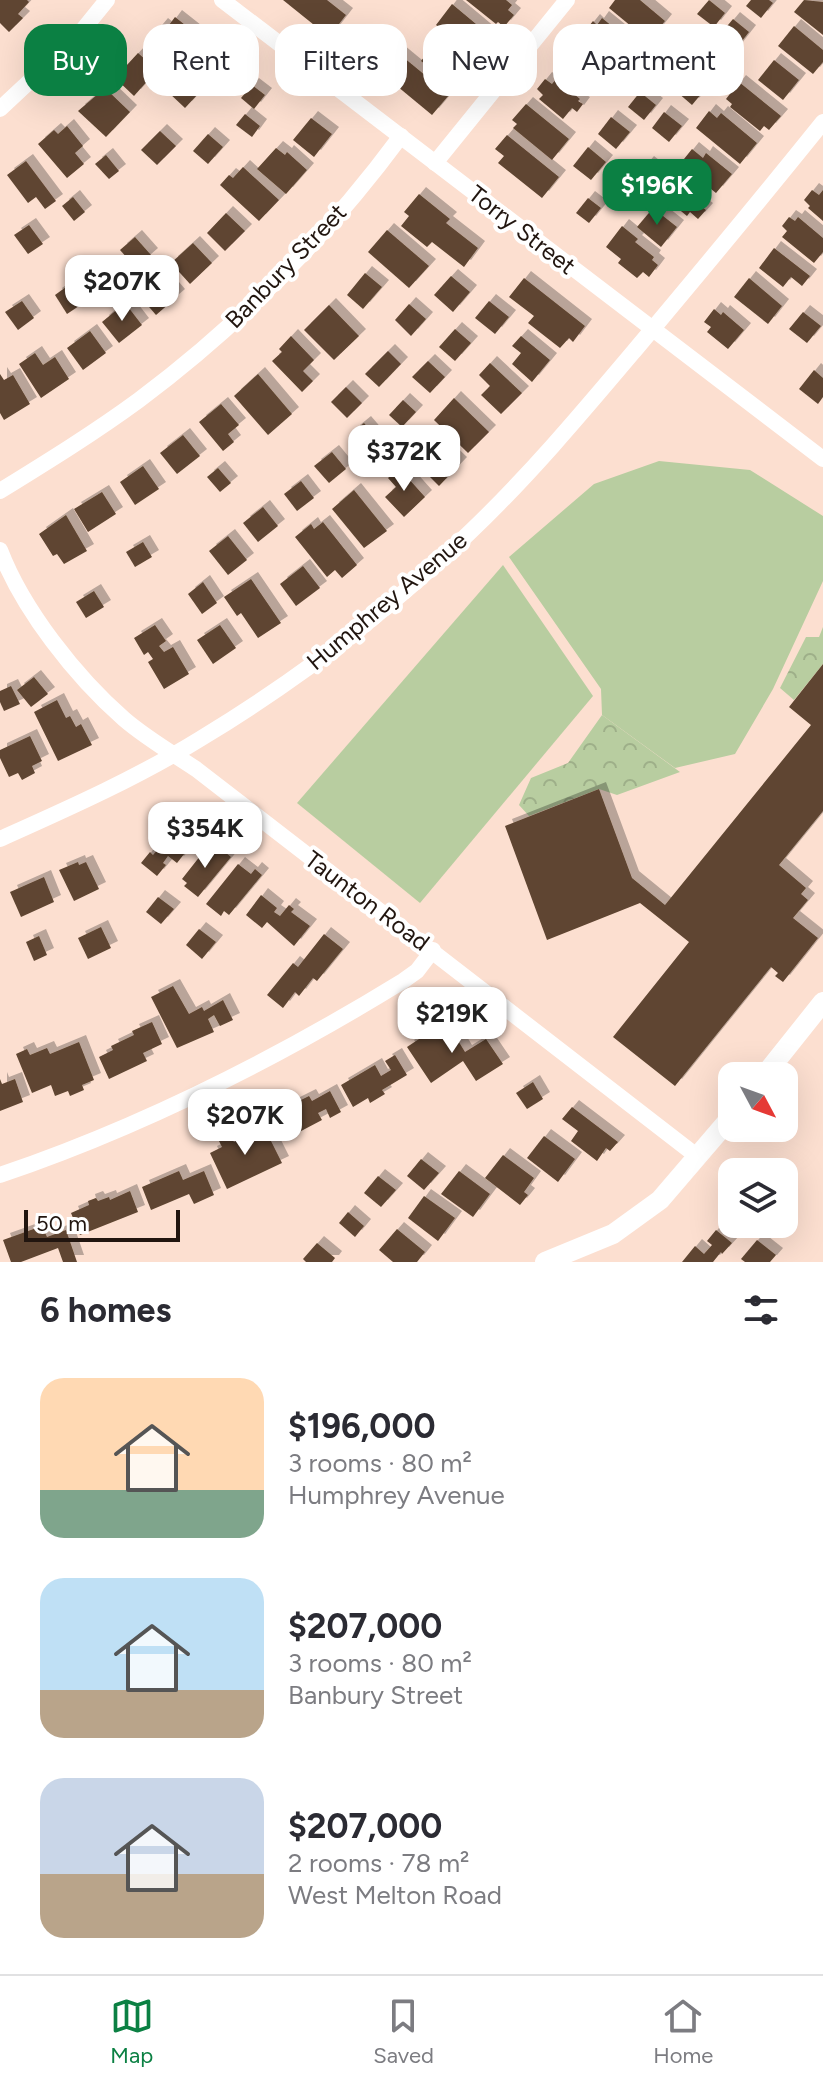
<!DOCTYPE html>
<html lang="en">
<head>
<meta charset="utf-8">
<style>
  body { margin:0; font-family:Figtree,sans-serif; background:#f7f7f7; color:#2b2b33; height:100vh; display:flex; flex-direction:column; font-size:30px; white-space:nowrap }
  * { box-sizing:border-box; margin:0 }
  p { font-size:26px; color:#7c7c81 }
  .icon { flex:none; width:44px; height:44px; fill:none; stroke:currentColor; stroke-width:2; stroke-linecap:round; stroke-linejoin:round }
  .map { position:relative; height:1262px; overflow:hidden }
  .sheet { display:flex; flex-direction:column; background:#fff; flex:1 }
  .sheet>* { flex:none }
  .guide { position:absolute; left:24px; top:24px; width:776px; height:72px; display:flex; gap:16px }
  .needle { width:52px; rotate:131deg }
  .controls { position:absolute; left:718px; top:1062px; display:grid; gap:16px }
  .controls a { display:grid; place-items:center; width:80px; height:80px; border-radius:16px; background:#fff; box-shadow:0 8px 32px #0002; font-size:40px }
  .scale { position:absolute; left:24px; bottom:20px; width:156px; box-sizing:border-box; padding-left:8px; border:4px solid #21150f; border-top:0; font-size:22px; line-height:28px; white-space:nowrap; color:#21150f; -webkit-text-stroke:6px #fff; paint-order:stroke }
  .price { position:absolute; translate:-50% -68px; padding:0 18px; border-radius:16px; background:#fff; color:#222; font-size:26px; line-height:52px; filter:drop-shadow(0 2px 4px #0008) }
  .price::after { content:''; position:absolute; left:50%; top:48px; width:24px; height:18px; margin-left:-12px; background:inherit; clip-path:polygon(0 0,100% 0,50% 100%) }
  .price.on { background:#0b8043; color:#fff }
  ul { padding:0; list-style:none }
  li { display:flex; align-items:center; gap:24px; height:200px; padding:0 40px }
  li span { display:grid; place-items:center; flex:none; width:224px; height:160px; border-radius:24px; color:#555 }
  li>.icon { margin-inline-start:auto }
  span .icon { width:96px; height:96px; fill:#fffc; stroke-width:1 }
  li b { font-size:34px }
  h2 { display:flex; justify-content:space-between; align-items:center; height:96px; padding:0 40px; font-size:34px }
  .chip { padding:0 28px; border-radius:24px; background:#fff; box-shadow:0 8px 32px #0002; font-size:28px; line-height:72px }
  .chip.on { background:#0b8043; color:#fff }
  .dock { display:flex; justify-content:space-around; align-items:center; height:112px; border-top:2px solid #e1e1e2; background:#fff; font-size:22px; color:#7c7c81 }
  .dock a { display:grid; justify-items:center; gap:4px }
  .dock .on { color:#0b8043 }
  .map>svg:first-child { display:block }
  .forest { fill:url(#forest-crowns) }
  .garden { fill:#b8cda0 }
  .building { fill:#5e4530; filter:url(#shadow) }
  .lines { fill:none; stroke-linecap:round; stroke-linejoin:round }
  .minor { stroke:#fff; stroke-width:16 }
  .tertiary { stroke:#fff; stroke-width:20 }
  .labels { text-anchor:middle; stroke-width:8; stroke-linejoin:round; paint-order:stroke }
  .street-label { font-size:24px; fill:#21150f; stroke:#fff }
</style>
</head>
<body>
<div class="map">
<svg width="823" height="1262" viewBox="0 0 823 1262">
  <defs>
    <pattern id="forest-crowns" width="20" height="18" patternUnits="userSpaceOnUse" patternTransform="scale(2)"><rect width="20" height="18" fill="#b8cda0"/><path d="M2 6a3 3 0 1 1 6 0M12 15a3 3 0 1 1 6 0" fill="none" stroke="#9eaf89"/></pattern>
    <filter id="shadow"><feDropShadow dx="7" dy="-7" stdDeviation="0" flood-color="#0004"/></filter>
  </defs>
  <rect width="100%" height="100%" fill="#fcdfd0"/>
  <g class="forest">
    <path d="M823,627v37l-29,36 -14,-12 26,-51h13z"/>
    <path d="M602,715l78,57 -63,23 -18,-6 -70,27 -10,-11 12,-27 37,-15z"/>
  </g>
  <g class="garden">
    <path d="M659,461l91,9 73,46v65l-50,108 -38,65 -60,14 -73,-53 -1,-26 -92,-132 85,-73z"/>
    <path d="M503,565l90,131 -173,207 -123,-100z"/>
  </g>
  <g class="building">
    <path d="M0,0h27l2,2 -11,12 5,4 -14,14 -9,-9z"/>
    <path d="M283,0h44l19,15 -17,22z"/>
    <path d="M466,0h40l6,5 -4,5 6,5 -10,12 -6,-5 -2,2z"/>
    <path d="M615,0h25l25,21 -16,20 -40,-33z"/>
    <path d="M709,0l16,13 -11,14 -17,-13z"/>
    <path d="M751,0h18l4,3 -12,15 -15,-12z"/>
    <path d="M804,0l19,2v33l-29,-23z"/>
    <path d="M452,4l36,30 -4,5 6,5 -8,10 -6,-5 -4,5 -36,-29z"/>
    <path d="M175,17l19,15 -18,24 -26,-18 11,-13 5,4z"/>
    <path d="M602,18l27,22 -18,21 -26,-22 4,-4 -4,-4 8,-10 4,4z"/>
    <path d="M733,19l16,13 -14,18 -17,-13z"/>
    <path d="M794,26l29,24v12l-10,12 -35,-28z"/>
    <path d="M686,31l16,13 -12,15 -16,-13z"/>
    <path d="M438,40l26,22 -5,6 7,6 -9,10 -7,-5 -3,3 -26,-21z"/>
    <path d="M578,47l27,22 -18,21 -26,-22 2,-3 -5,-4 9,-11 5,4z"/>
    <path d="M706,48l17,13 -20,25 -17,-13z"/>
    <path d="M397,52l52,43 -17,20 -52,-43z"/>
    <path d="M138,53l19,17 -23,26 -19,-18z"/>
    <path d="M774,60l25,20 -16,20 -25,-20z"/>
    <path d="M663,62l16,13 -14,17 -16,-13z"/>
    <path d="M182,78l16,16 -13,14 -17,-16z"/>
    <path d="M545,79l7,5 4,-5 24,20 -2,2 5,3 -6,8 -5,-4 -9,11 -24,-20 4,-4 -6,-6z"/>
    <path d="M686,81l16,12 -10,12 -15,-13z"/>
    <path d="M739,82l42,34 -12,14 -5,-4 -4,5 -30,-24 2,-3 -6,-5z"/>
    <path d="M252,85l13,10 -11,14 -13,-11z"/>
    <path d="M105,88l25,24 -24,25 -28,-26z"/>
    <path d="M640,92l16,13 -12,15 -16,-13z"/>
    <path d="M526,104l43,35 -17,21 -39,-32 4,-4 -5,-4z"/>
    <path d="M709,111l8,7 4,-5 36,30 -17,21 -44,-36z"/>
    <path d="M664,112l18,14 -13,16 -17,-14z"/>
    <path d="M245,114l15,12 -8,11 -16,-12z"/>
    <path d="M611,117l19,15 -14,17 -18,-15z"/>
    <path d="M311,118l21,16 -18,23 -21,-17z"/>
    <path d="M67,126l16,20 -8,7 9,11 -17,14 -29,-34 16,-14 4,4z"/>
    <path d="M160,131l16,15 -19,19 -16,-15z"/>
    <path d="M208,134l15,13 -15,17 -15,-13z"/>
    <path d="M507,135l52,42 -17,21 -44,-35 6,-7 -9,-7z"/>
    <path d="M588,147l18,15 -15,18 -18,-14z"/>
    <path d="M276,148l9,7 2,-3 20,18 -21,24 -29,-25z"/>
    <path d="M692,149l11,9 3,-5 26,21 -16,19 -36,-29z"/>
    <path d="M106,155l13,16 -10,8 -14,-15z"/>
    <path d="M26,161l30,40 -11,8 -9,-12 -8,6 -21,-28z"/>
    <path d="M647,163l14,11 4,-5 36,29 -4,5 9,7 -8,9 -8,-7 -3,4 -50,-41z"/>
    <path d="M243,167l36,33 -20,21 -39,-36 9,-10 4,3z"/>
    <path d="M812,190l7,5 4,-5v31l-15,-13 2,-2 -6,-6z"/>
    <path d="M419,194l31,25 -4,4 32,25 -14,19 -32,-25 -5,5 -26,-21 8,-10 -5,-4z"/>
    <path d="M73,197l12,15 -11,9 -12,-15z"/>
    <path d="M588,198l13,10 -12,15 -13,-10z"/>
    <path d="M653,208l24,19 -16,20 -24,-20z"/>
    <path d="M226,213l19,18 -20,20 -18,-18z"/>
    <path d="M789,217l6,4 3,-4 25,21v14l-9,11 -32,-26 5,-6 -5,-5z"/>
    <path d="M29,225l14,19 -15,10 -14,-19z"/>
    <path d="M622,226l16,13 -3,3 19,15 -2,3 6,5 -9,12 -6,-5 -6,6 -19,-15 3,-4 -15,-12z"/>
    <path d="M387,230l42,36 -20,22 -41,-36z"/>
    <path d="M135,237l16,18 -15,13 -16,-18z"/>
    <path d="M193,243l19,20 -22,21 -19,-21z"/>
    <path d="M774,248l36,28 -8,10 -11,-9 -8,10 -24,-19z"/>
    <path d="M103,270l14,16 -11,10 -14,-17z"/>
    <path d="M365,273l17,14 -19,22 -16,-14z"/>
    <path d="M160,275l18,21 -22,19 -19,-22z"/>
    <path d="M451,276l19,16 -17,20 -19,-17z"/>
    <path d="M524,278l61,48 -12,16 -4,-4 -9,10 -32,-25 6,-7 -25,-19z"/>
    <path d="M749,278l33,28 -14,18 -34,-27z"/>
    <path d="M66,287l13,19 -12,8 -12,-19z"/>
    <path d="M22,301l12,17 -16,12 -13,-18z"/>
    <path d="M489,301l20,16 -14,17 -20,-16z"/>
    <path d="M125,303l17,22 -23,18 -17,-21z"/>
    <path d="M409,304l17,15 -15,17 -16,-16z"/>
    <path d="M329,305l30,31 -25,24 -30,-30z"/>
    <path d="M714,309l7,6 2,-3 21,18 -16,19 -21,-17 4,-5 -7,-5z"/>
    <path d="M803,312l18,14 -14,17 -18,-14z"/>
    <path d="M455,329l16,14 -16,18 -16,-14z"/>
    <path d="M90,331l16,22 -23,17 -16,-22z"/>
    <path d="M291,336l23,24 -11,11 10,10 -11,11 -30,-31 10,-9 -3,-3z"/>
    <path d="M521,336l29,24 -18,22 -20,-18 9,-11 -9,-7z"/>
    <path d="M388,351l13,13 -22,23 -14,-13z"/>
    <path d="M35,353l8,12 12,-8 14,22 -28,19 -22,-34z"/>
    <path d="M428,361l17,16 -15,16 -18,-16z"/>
    <path d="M490,363l32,30 -21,21 -20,-19 9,-9 -11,-11z"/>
    <path d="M814,370l9,8v19l-5,7 -19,-15z"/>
    <path d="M0,374l4,6 9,-5 17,29 -26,16 -4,-7z"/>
    <path d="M258,374l34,40 -24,21 -34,-39z"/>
    <path d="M346,387l16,16 -15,15 -16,-16z"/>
    <path d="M454,398l35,34 -21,21 -34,-33z"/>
    <path d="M403,400l13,12 -14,15 -13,-12z"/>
    <path d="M221,404l18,21 -11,9 6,8 -11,9 -24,-29z"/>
    <path d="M364,423l12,14 -11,10 -12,-15z"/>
    <path d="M183,435l17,21 -23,18 -17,-21z"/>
    <path d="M439,444l21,20 -21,22 -20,-20z"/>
    <path d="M332,452l14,17 -17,14 -15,-17z"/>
    <path d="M143,466l16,23 -24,16 -15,-23z"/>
    <path d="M218,468l13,15 -11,9 -13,-15z"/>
    <path d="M399,468l26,29 -21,20 -19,-20 11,-10 -8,-9z"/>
    <path d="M301,481l13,17 -17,13 -13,-17z"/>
    <path d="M354,490l33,41 -23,17 -32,-39z"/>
    <path d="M102,492l14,22 -28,18 -14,-23z"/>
    <path d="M263,507l15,19 -20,16 -15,-19z"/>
    <path d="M66,515l21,36 -23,13 -7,-10 -4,2 -14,-22z"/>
    <path d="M323,522l34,43 -15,13 -7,-8 -8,7 -32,-40 16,-13 3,5z"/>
    <path d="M228,536l19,24 -19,15 -19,-24z"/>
    <path d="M143,542l9,15 -17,10 -9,-15z"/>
    <path d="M303,566l17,22 -24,18 -16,-22z"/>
    <path d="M251,579l30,44 -23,15 -17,-25 -4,3 -13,-19z"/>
    <path d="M203,582l14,21 -15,11 -14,-20z"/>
    <path d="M94,591l10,16 -18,11 -10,-16z"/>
    <path d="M155,625l11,16 -7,5 5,6 9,-5 16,27 -25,15 -16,-27 5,-3 -5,-7 -4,3 -10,-17z"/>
    <path d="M220,625l16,23 -23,16 -16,-24z"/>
    <path d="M823,664v147l-44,54 27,23 -5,6 7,6 -15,18 25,20 -35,44 -8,-6 3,-3 -7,-6 -96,119 -62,-49 76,-95 -49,-39 -93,37 -42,-114 94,-37 33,89 33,27 146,-180 -22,-18z"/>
    <path d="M34,677l14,17 -17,13 -14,-17z"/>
    <path d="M11,686l9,18 -16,7 -4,-9v-11z"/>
    <path d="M57,700l9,18 4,-2 6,11 5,-3 11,21 -34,16 -24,-49z"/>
    <path d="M30,736l12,25 -10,5 3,7 -13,7 -4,-7 -9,4 -9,-19v-8z"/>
    <path d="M173,820l23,19 -19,24 -9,-7 -5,7 3,2 -9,11 -16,-13 9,-11 3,3 6,-7 -5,-4z"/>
    <path d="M208,846l9,7 3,-5 11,9 -33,40 -14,-11 3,-3 -5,-4z"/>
    <path d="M78,862l1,3 7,-3 13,27 -25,12 -15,-31z"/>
    <path d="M238,864l13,10 4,-5 7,6 -33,40 -5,-4 -3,5 -15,-12z"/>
    <path d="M44,877l10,25 -33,15 -11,-25z"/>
    <path d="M261,895l16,13 -3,4 6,4 9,-11 5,4 -3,3 19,14 -16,20 -27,-24 -5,6 -16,-13z"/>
    <path d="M158,897l16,12 -13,15 -15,-12z"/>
    <path d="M101,927l10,21 -23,11 -10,-21z"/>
    <path d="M199,929l17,13 -14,17 -16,-14z"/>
    <path d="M324,934l19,15 -26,32 -4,-3 -14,18 -4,-4 -12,16 -16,-13 26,-32 5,4z"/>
    <path d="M39,936l8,19 -13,6 -8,-19z"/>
    <path d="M173,986l16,28 13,-7 2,4 19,-11 10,20 -13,6 -6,-11 -6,4 6,13 -37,16 -26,-51z"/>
    <path d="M446,1021l19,31 21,-13 17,25 -27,17 -13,-20 -32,22 -24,-36z"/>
    <path d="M152,1022l10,22 -19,9 4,8 -38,18 -10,-22 14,-7 -2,-4 23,-11 -2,-4z"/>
    <path d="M79,1042l15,38 -12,5 2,5 -14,6 -2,-5 -13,5 -4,-11 -19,8 -16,-39 11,-5 3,6 17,-7 3,6z"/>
    <path d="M395,1055l12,20 -25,15 3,4 -15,9 -2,-5 -15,9 -12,-22 34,-20 6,11 10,-6 -6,-9z"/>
    <path d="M0,1079l2,5 13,-5 8,23 -23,9z"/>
    <path d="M533,1082l10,17 -16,10 -11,-16z"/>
    <path d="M330,1091l11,21 -11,6 -4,-9 -8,4 4,7 -38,20 -13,-25 38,-19 3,5z"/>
    <path d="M572,1107l46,35 -8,9 -4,-3 -9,13 -26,-20 7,-10 -16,-12z"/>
    <path d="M264,1127l18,36 -55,26 -17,-36 12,-6 -3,-6 11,-6 4,7z"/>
    <path d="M544,1136l31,23 -17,23 -31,-24z"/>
    <path d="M503,1155l31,23 -10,14 4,3 -8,10 -35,-27z"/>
    <path d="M421,1159l18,14 -15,17 -17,-14z"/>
    <path d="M179,1171l4,9 21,-9 10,24 -20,9 -5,-10 -38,16 -9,-23z"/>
    <path d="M459,1171l31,23 -17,23 -32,-23z"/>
    <path d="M378,1176l18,14 -15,17 -17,-14z"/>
    <path d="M130,1191l8,21 -58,23 -9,-22 18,-8 -1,-4 8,-3 2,3 11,-4 1,3z"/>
    <path d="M424,1196l31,22 -17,23 -30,-23z"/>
    <path d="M348,1212l16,14 -9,11 -16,-14z"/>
    <path d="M42,1226l5,11 19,-7 11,32h-14l-5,-14 -37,14h-10l-8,-22z"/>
    <path d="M397,1229l28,23 -8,10h-24l-14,-12z"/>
    <path d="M716,1230l16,13 -10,11 -1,-2 -8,10h-31l13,-16 9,8 8,-9 -5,-4z"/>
    <path d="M757,1240l19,15 -6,7h-25l-4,-3z"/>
    <path d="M317,1243l18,15 -3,4h-26l-3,-3z"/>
  </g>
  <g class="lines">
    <g class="minor">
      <path d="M222,0l601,459"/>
      <path d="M0,109l77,-72 30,-37"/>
      <path d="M435,163l132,-163"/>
      <path d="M0,491c47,-29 94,-58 139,-91 99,-74 188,-164 262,-264"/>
      <path d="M0,550c23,60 76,127 124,169 22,19 48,34 72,50l502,388"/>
      <path d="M0,839c67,-30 137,-61 200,-100 96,-58 187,-127 268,-205 60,-57 113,-120 167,-184 63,-75 126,-151 188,-228"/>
      <path d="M0,1175c142,-48 276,-116 403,-194l14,-10 16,-21"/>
    </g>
    <g class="tertiary">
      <path d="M764,1076l59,-74"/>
      <path d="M545,1262l68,-28 47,-34 72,-84"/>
    </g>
  </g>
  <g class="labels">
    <g class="street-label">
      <text transform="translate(522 230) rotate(38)" y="8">Torry Street</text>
      <text transform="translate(286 266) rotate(-46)" y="8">Banbury Street</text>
      <text transform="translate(387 601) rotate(-40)" y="8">Humphrey Avenue</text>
      <text transform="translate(367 901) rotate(37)" y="8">Taunton Road</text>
    </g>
  </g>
</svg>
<div class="controls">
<a><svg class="needle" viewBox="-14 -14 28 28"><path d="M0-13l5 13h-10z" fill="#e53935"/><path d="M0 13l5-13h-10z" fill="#7c7c81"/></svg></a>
<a><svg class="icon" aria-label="layers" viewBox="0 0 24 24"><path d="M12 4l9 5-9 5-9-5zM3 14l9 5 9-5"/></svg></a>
</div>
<div class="scale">50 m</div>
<b class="price on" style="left:657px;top:227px">$196K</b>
<b class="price" style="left:122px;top:323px">$207K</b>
<b class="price" style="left:404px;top:493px">$372K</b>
<b class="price" style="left:205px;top:870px">$354K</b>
<b class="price" style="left:452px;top:1055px">$219K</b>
<b class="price" style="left:245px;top:1157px">$207K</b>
<div class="guide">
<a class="chip on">Buy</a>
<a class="chip">Rent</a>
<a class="chip">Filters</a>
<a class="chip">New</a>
<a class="chip">Apartment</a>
</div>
</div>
<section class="sheet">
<h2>6 homes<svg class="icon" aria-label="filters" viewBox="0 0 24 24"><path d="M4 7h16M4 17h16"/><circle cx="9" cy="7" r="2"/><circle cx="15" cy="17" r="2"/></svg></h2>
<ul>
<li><span style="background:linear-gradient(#ffd9b3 70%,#7fa58c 0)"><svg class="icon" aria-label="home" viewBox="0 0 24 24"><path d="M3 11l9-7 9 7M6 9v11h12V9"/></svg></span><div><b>$196,000</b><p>3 rooms · 80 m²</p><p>Humphrey Avenue</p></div></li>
<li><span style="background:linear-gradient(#bfe0f5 70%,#b9a48a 0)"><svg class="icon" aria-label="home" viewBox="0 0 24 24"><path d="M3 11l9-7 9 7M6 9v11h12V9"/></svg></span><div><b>$207,000</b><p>3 rooms · 80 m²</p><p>Banbury Street</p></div></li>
<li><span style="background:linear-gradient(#c9d6e8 60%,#b9a48a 0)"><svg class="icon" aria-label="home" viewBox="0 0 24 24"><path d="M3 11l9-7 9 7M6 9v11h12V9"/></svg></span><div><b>$207,000</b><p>2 rooms · 78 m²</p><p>West Melton Road</p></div></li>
</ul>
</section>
<nav class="dock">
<a class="on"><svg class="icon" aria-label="map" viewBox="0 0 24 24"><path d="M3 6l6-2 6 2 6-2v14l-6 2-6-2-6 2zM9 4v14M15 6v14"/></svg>Map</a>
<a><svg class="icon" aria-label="saved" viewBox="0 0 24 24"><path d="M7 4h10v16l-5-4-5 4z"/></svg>Saved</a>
<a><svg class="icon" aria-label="home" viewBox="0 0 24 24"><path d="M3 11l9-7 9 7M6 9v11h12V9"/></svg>Home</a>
</nav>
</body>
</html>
